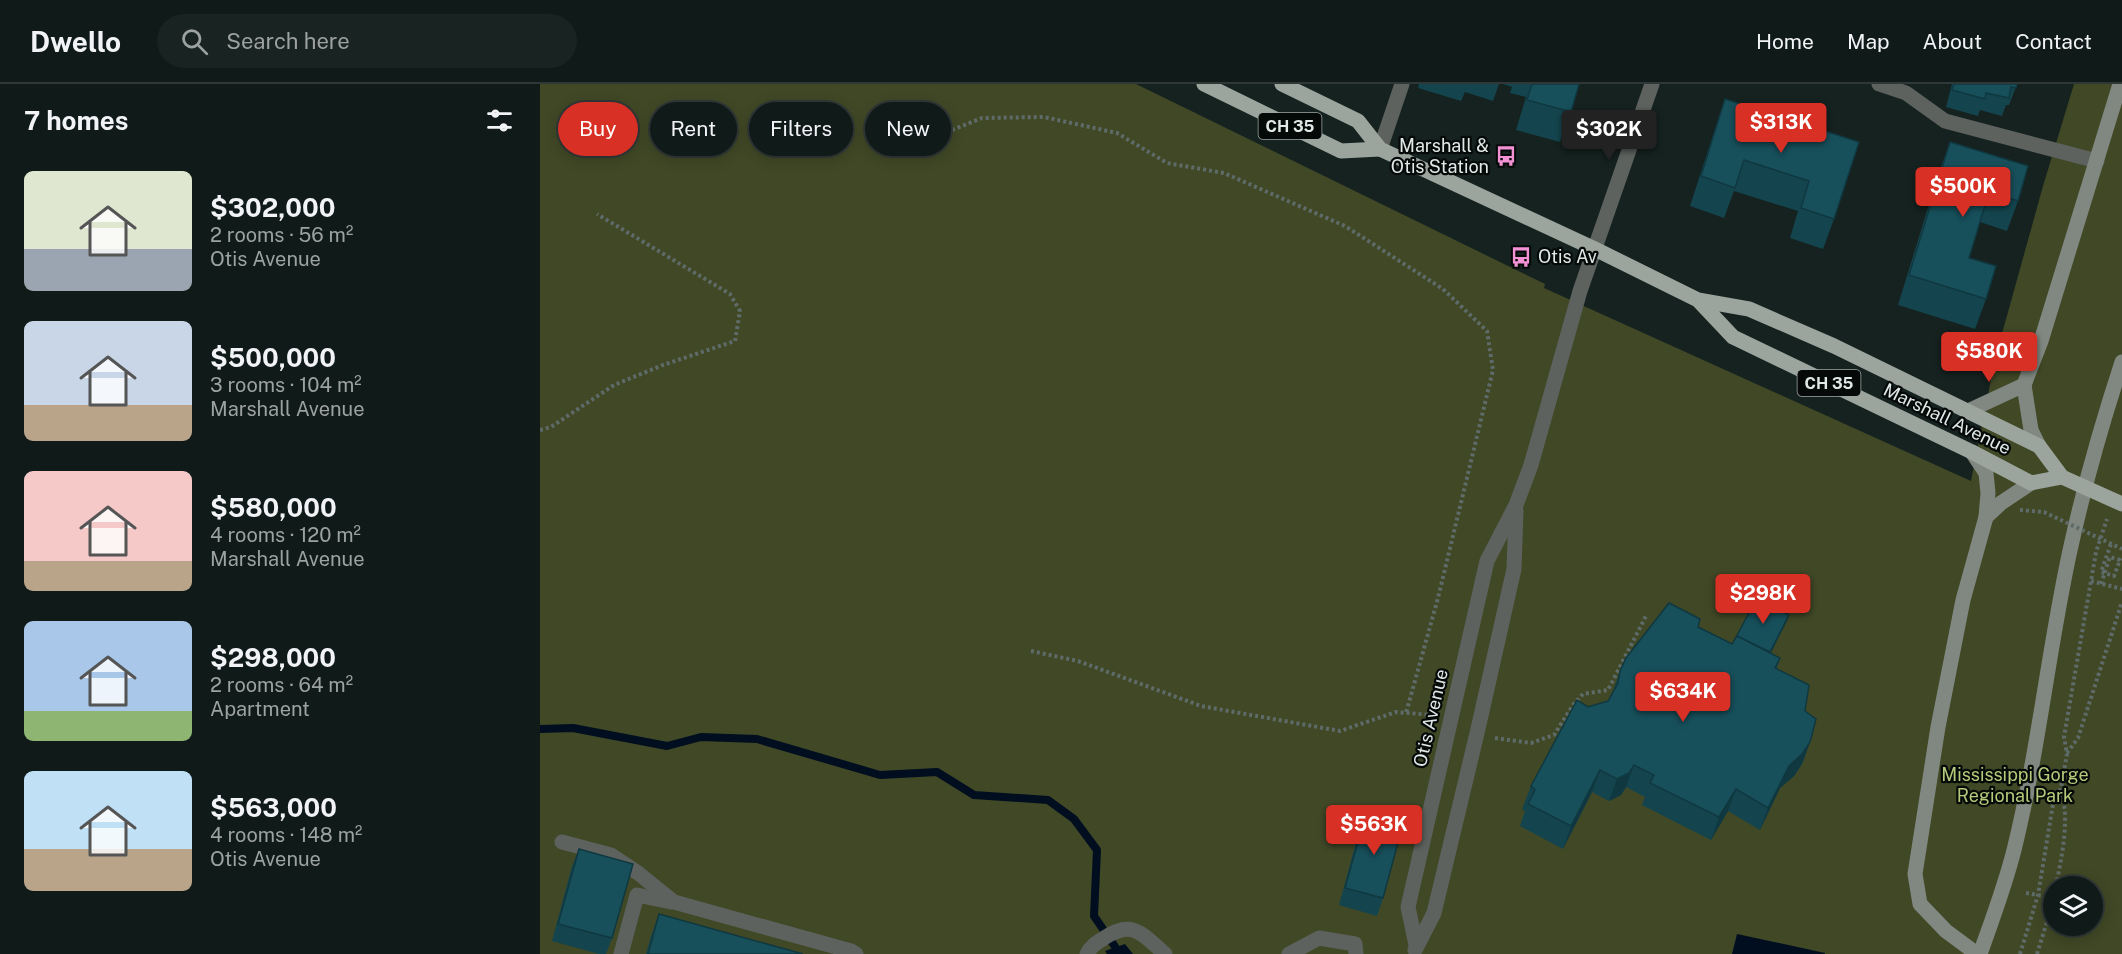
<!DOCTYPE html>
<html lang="en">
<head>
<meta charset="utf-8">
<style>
  body { margin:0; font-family:"Public Sans",sans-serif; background:#192321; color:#f1f3f6; height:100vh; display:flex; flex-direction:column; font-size:22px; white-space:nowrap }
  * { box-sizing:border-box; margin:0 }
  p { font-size:20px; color:#9ca1a2 }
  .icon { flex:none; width:33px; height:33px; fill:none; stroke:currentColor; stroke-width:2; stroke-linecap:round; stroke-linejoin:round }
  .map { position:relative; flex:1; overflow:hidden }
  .panel { display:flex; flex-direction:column; background:#101a18; width:540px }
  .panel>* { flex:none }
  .top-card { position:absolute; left:18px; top:18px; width:570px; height:54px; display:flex; gap:12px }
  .tools { position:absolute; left:1503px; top:792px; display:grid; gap:12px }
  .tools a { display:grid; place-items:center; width:60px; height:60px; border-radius:50%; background:#101a18; box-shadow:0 3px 15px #0003,0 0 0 2px #303837; font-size:30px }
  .price { position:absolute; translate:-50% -51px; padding:0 14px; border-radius:6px; background:#d93025; color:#fff; font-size:20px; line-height:39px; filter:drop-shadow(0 2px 3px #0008) }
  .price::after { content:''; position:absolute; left:50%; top:36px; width:18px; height:14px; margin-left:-9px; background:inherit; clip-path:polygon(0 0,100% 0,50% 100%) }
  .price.current { background:#222; color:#fff }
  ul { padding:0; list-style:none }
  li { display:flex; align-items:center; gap:18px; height:150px; padding:0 24px }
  li span { display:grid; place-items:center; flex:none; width:168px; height:120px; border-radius:9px; color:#555 }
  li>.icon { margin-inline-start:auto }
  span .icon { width:72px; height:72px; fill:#fffc; stroke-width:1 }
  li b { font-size:26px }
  h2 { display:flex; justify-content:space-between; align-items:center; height:72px; padding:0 24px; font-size:26px }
  .pill { padding:0 21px; border-radius:27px; background:#101a18; box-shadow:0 3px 15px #0003,0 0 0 2px #303837; font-size:21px; line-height:54px }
  .pill.current { background:#d93025; color:#fff }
  header { display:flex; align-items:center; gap:36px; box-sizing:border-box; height:84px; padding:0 30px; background:#101a18; border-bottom:2px solid #303837 }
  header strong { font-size:28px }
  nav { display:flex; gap:33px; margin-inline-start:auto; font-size:21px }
  .search { width:420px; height:54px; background:#192321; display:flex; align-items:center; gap:15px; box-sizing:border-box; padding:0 21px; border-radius:33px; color:#9ca1a2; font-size:22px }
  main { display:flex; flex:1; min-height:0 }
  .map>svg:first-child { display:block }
  .green { fill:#404826; fill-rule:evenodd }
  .water { fill:#000e1f }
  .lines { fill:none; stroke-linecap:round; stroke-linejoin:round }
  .stream { stroke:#000e1f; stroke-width:8 }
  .path { stroke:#5f6b69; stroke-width:4; stroke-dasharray:3 3; stroke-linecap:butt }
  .lane { stroke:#5d625e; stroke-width:15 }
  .street { stroke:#5d625e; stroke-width:15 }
  .secondary { stroke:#808881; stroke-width:15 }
  .primary { stroke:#9ba59d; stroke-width:15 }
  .path-bridge { stroke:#5f6b69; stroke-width:4; stroke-dasharray:3 3; stroke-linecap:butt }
  .primary-bridge { stroke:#9ba59d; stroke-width:15 }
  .wall { fill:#14454e }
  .shaded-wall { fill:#103840 }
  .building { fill:#17505b; stroke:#103840; stroke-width:1.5 }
  .labels { text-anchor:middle; stroke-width:4.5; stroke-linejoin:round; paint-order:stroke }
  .shield { fill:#050a09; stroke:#9ea6a4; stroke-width:1.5 }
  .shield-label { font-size:16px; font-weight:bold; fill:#e0e9e7 }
  .poi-label { font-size:18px; fill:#e0e9e7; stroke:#050a09; text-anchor:end }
  .street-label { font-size:18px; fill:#e0e9e7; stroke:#050a09 }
  .park-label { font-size:18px; fill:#b7c97a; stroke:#050a09 }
</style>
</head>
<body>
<header>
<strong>Dwello</strong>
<div class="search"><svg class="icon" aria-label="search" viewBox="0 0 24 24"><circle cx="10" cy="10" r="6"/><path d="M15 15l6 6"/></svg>Search here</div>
<nav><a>Home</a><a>Map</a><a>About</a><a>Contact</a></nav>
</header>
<main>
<section class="panel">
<h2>7 homes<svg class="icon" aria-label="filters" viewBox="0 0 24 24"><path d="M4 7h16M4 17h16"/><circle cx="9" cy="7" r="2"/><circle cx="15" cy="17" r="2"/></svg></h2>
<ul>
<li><span style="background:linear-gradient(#dfe7d0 65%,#9aa5b1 0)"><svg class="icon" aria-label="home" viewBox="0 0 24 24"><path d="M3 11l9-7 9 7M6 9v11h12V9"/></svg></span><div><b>$302,000</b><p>2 rooms · 56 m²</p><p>Otis Avenue</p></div></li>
<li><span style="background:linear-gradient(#c9d6e8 70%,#b9a48a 0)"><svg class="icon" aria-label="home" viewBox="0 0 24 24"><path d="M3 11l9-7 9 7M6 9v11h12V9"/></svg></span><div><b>$500,000</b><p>3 rooms · 104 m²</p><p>Marshall Avenue</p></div></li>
<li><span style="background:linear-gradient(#f6c9c9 75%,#b9a48a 0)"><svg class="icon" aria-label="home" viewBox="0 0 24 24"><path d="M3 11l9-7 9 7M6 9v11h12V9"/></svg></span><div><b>$580,000</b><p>4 rooms · 120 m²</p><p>Marshall Avenue</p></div></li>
<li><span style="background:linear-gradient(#a9c7e8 75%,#8fb573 0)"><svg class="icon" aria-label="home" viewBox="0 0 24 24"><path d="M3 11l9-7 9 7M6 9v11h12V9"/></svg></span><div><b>$298,000</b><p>2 rooms · 64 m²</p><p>Apartment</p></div></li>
<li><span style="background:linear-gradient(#bfe0f5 65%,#b9a48a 0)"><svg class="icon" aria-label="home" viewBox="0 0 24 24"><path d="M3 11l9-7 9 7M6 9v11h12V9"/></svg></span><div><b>$563,000</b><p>4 rooms · 148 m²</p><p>Otis Avenue</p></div></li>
</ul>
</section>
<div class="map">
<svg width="1582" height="870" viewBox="0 0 1582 870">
  <rect width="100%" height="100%" fill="#152220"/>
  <path class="green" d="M0,0h596l409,200 -1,4 427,193 24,-122 48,-173 31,-102h48v870h-1582zM1514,802h38v40h-38z"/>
  <g class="water">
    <path d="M1197,850l88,19v1h-93z"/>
    <path d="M585,860l8,10h-26l-2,-3z"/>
  </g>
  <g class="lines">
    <path class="stream" d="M0,645l33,-1 94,18 34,-9 56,2 123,36 57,-3 37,23 74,5 26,19 23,31 -3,66 26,38"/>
    <g class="path">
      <path d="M412,46l30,-12 62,-1 73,16 50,30 57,10 121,53 98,63 44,42 6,39 -55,228 -32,115"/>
      <path d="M0,346l11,-3 63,-42 49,-20 72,-24 5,-30 -10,-17 -133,-80"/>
      <path d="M1551,497l31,8"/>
      <path d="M1561,500l9,-27 10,3 -6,16 -13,-4 10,-28"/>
      <path d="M491,567l47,10 123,45 139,25 56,-19 36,3"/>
      <path d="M955,654l36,5 23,-8 19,-30 10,-11 25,-4 39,-76"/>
      <path d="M1527,669l11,-15 44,-136"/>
      <path d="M1516,802c6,-31 14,-66 5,-97"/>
      <path d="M1486,809l28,5"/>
      <path d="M1480,870l18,-59 15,-91 8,-16 6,-34 -3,-17 32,-185 11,-33"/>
      <path d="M1497,870l17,-55"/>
    </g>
    <g class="lane">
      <path d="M1339,0l27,9 39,28 152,40"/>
      <path d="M840,65l22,-65"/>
      <path d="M22,758l49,13 27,18 36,29 177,49 5,3"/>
      <path d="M81,870l16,-59 34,7"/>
      <path d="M547,870c4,-8 9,-11 17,-16 29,-19 38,-4 61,16"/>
      <path d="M749,870l30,-16 36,6 1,10"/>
    </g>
    <g class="street">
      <path d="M876,861l-8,-38 79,-346 29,-56 15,-40 49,-174 72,-207"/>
      <path d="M875,866l19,-37 44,-184 36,-160 2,-58"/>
    </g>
    <g class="secondary">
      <path d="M1428,327l56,-26"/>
      <path d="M1499,362l-8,-16 -7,-45 17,-44 79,-257"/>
      <path d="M1432,368l14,21 2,20 -2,24 -23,83 -25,127 -23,147 5,30 26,27 31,23"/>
      <path d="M1446,433l15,-14 30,-20"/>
      <path d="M1440,870c12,-34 25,-68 34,-104 24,-97 34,-197 55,-295 14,-65 32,-129 53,-193"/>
    </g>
    <g class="primary">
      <path d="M664,0l137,67 39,-2"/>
      <path d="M742,0l76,37 22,28 215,100 103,51 51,9 85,37 205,100 23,31 -31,6 -59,-31 -239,-115 -35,-37"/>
    </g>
    <path class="path-bridge" d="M1480,426l24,2 78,37"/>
    <path class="primary-bridge" d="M1522,393l60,27"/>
  </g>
  <g class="wall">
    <path d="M879,0h80l-6,17 -28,-9 -4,9 -43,-13z"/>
    <path d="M963,0h76l-8,28 -11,30 -44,-12 10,-33 -16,-4 2,-6z"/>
    <path d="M1412,0h65l-8,21h-3l-4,11 -22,-6 -2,6 -32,-9z"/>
    <path d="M1185,15l134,43 -25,77 -11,30 -33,-11 8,-27 -64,-20 -10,27 -34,-12 25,-77z"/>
    <path d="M1410,58l68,59 -11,30 -27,-9 -11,36 17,41 -11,30 -77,-24 41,-133z"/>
    <path d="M1249,531l-18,38 9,5 -3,10 28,43 5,31 -8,22 -8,12 -14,12 -20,42 -32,-19 -17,29 -69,-35 3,-8 -19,-10 -5,8 -12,6 -17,-9 -29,57 -43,-23 5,-15 -3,-2 9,-23 57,-79 20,-6 4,-7 8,-23 78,-44 34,17z"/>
    <path d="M826,729l17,85 -6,18 -38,-11 20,-74z"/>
    <path d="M39,765l33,89 -6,16h-7l-47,-13 20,-75z"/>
    <path d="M119,830l144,40h-157l5,-18z"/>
  </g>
  <g class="shaded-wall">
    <path d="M1249,531l-2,6 -23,45 2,-6z"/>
    <path d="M1270,658l-8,22 -8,12 -14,12 -20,42 8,-22 21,-42z"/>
    <path d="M1094,681l-8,22 -5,8 -12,6 8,-22z"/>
    <path d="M1060,686l-8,22 -29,57 8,-23z"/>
    <path d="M1196,705l-8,22 -17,29 8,-23z"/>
  </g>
  <g class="building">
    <path d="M992,0h47l-8,28 -44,-12z"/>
    <path d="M1414,0h63l-1,4 -5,-1 -2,11 -23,-5 -1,6 -33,-9z"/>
    <path d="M1185,15l134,43 -25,77 -33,-11 8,-27 -65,-21 -9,28 -34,-12z"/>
    <path d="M1410,58l78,24 -10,35 -29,-9 -20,66 27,8 -10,33 -77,-24z"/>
    <path d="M1217,514l32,17 -19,37 -33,-16 -2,3z"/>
    <path d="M1129,519l31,16 -2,8 34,17 5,-8 43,22 -5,10 34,17 -4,26 11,8 -6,23 -8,12 -13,12 -21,42 -32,-19 -17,28 -69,-34 4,-8 -20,-10 -5,8 -12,6 -17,-9 -29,56 -43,-22 7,-14 -4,-4 46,-86 11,7 20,-6 10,-18 2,-12 6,-13z"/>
    <path d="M826,729l37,11 -20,74 -38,-10z"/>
    <path d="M39,765l54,15 -21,74 -54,-14z"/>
    <path d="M119,830l144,40h-155z"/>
  </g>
  <defs>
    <g id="bus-bare" transform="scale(1.62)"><path d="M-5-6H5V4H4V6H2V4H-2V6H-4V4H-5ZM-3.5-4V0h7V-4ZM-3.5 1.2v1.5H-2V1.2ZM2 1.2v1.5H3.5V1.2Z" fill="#f391d5" stroke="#050a09" stroke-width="2.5" paint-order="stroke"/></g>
  </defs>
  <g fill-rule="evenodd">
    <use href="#bus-bare" x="966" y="72"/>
    <use href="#bus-bare" x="981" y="173"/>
  </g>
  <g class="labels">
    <g class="shield">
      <rect x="718.5" y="29" width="63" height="26" rx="4.5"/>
      <rect x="1257.5" y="286" width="63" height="26" rx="4.5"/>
    </g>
    <g class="shield-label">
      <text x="750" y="48">CH 35</text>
      <text x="1289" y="305">CH 35</text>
    </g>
    <g class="poi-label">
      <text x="949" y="68">Marshall &amp;<tspan x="949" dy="21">Otis Station</tspan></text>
      <text x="998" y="179" text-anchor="start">Otis Av</text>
    </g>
    <g class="street-label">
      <text transform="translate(1407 335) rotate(26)" y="6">Marshall Avenue</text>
      <text transform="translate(891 634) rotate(-77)" y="6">Otis Avenue</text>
    </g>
    <g class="park-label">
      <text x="1475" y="697">Mississippi Gorge<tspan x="1475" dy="21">Regional Park</tspan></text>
    </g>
  </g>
</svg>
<div class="tools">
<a><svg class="icon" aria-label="layers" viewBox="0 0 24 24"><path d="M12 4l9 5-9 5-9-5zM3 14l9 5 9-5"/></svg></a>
</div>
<b class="price" style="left:1241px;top:70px">$313K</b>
<b class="price current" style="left:1069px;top:77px">$302K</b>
<b class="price" style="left:1423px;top:134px">$500K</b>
<b class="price" style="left:1449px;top:299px">$580K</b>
<b class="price" style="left:1223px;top:541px">$298K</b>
<b class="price" style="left:1143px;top:639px">$634K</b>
<b class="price" style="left:834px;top:772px">$563K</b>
<div class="top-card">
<a class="pill current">Buy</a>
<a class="pill">Rent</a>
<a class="pill">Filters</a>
<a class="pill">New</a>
</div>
</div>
</main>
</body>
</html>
